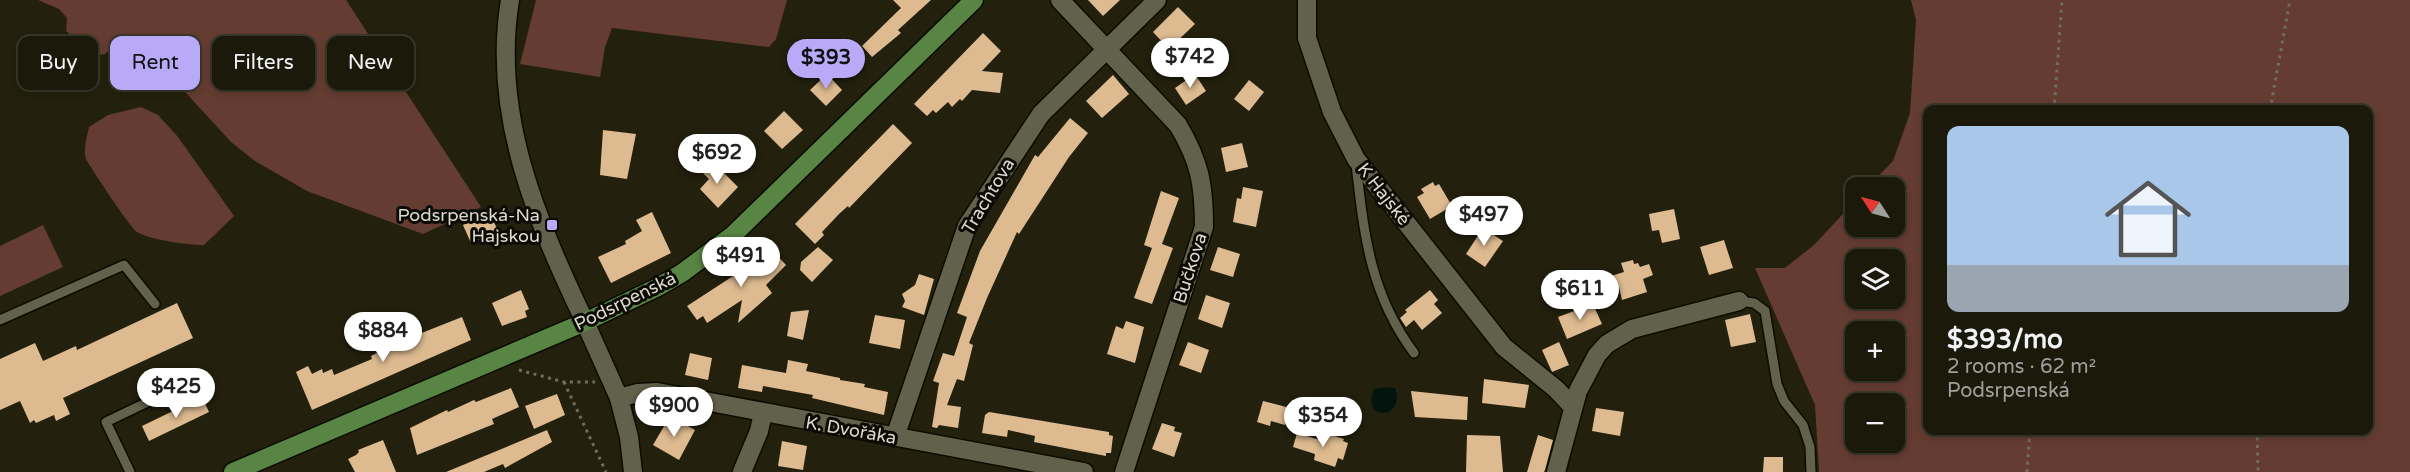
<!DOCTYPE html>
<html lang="en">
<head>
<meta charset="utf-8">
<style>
  body { margin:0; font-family:"Varela Round",sans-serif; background:#272618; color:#f1f3f6; height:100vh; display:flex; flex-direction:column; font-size:22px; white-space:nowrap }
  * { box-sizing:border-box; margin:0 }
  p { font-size:20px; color:#9fa09c }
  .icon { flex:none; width:33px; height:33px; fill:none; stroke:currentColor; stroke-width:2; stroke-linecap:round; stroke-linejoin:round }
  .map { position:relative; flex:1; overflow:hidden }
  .panel { position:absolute; left:1923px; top:105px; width:450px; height:330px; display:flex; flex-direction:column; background:#1a190a; border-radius:12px; box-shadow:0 3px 9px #0003,0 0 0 2px #38382b }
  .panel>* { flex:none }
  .guide { position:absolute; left:18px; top:36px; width:570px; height:54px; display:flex; gap:12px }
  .needle { width:39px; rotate:306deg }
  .fabs { position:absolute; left:1845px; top:177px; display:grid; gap:12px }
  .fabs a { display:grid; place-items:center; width:60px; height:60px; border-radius:12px; background:#1a190a; box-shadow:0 3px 9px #0003,0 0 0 2px #38382b; font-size:30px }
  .price { position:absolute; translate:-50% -51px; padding:0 14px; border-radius:21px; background:#fff; color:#222; font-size:20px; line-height:39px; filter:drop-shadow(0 2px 3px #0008) }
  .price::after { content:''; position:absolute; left:50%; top:36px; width:18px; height:14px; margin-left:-9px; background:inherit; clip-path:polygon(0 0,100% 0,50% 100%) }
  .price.current { background:#b9aaf7; color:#111 }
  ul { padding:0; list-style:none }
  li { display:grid; align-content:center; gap:12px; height:318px; padding:0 24px }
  li span { display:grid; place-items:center; height:186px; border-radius:12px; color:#555 }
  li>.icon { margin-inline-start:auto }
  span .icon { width:108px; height:108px; fill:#fffc; stroke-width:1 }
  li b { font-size:26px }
  .chip { padding:0 21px; border-radius:12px; background:#1a190a; box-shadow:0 3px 9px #0003,0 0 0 2px #38382b; font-size:21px; line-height:54px }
  .chip.current { background:#b9aaf7; color:#111 }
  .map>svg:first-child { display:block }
  .green { fill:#643c31; fill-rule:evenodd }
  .water { fill:#03140f }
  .building { fill:#ddba90 }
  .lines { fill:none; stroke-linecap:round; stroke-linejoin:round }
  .service-casing { stroke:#0c0b00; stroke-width:12 }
  .minor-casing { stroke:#0c0b00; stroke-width:21 }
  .tertiary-casing { stroke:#0c0b00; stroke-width:21 }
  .primary-casing { stroke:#0c0b00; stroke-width:21 }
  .path { stroke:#6f6e5d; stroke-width:3; stroke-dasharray:3 4.5; stroke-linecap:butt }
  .service { stroke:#62614b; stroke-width:9 }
  .minor { stroke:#62614b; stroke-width:18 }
  .tertiary { stroke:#62614b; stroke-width:18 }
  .primary { stroke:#588444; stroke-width:18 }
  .poi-dot { fill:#b9aaf7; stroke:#0b0a04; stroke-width:2 }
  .labels { text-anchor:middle; stroke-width:6; stroke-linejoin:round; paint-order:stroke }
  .street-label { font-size:18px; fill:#dbdace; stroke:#0b0a04 }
  .poi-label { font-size:18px; fill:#dbdace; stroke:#0b0a04; text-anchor:end }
</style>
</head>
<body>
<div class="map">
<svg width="2410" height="472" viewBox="0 0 2410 472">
  <rect width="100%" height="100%" fill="#23210d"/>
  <g class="green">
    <path d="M38,0h308l135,207 -58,27 -116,-43 -52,-30 -24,-19 -77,-84 -32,-19 -17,15 -10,2 -29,-25 1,-13 -8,-9z"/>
    <path d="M536,0h251l-11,39 -7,8 -157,-19 -7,19 -5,30 -80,-13z"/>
    <path d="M1911,0h499v472h-591l-4,-67 -60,-137h30l29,-23 41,-44 1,25h38v-38l-26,-1 25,-26 17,-48 6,-93zM1928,110h440v320h-440zM1856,260h38v38h-38zM1856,332h38v38h-38zM1856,404h38v38h-38z"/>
    <path d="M141,107l17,8 20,22 56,79 -30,29c-16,0 -54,-5 -67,-13 -7,-5 -47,-65 -51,-73 -3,-9 1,-23 3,-32l19,-12z"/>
    <path d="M43,225l20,42 -63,29v-50z"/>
  </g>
  <path class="water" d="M1385,387l10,1c12,31 -35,35 -21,1z"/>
  <g class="building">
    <path d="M893,0h38l-33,30 3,3 -29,24 -10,-11 39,-38z"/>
    <path d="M1088,0h32l-17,16z"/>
    <path d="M1178,7l17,17 -26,25 -16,-17z"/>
    <path d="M983,33l18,18 -19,20 21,2 -3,20 -28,-3 -10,11 -2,-2 -8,8 -4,-5 -12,11 -3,-3 -6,6 -13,-12z"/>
    <path d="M827,74l15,16 -16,16 -16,-16z"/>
    <path d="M1195,74l11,17 -20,14 -11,-17z"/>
    <path d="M1113,75l16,19 -27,24 -16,-17z"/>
    <path d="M1249,80l15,12 -15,19 -15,-12z"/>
    <path d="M784,111l19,19 -21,19 -18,-18z"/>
    <path d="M1070,118l18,15 -19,24 -50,77 -2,-2 -30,66 -18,45 4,2 -9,36 -7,-2 -10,26 14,2 -3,21 -19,-3 -2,3 -5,-1 7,-44 -6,-2 10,-28 11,3 13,-39 -10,-4 23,-62 55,-96 3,2z"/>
    <path d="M893,124l19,19 -63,65 -1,-2 -9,8 -17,18 2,3 -9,9 -20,-20z"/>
    <path d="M603,130l33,4 -9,45 -27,-4z"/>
    <path d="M1242,143l6,24 -22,5 -5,-24z"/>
    <path d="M711,160l27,27 -20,21 -18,-19 9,-10 -8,-8z"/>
    <path d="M1433,182l2,4 4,-2 13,22 -22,13 -13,-22 7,-4 -3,-4z"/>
    <path d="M1243,187l20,4 -7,36 -23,-5 4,-24 4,1z"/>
    <path d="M1161,191l18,7 -17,46 11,4 -21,56 -18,-6 18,-50 -8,-3z"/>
    <path d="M1674,209l6,30 -18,4 -3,-13 -7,1 -3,-17z"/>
    <path d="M652,212l19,41 -60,30 -13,-26 28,-13 -1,-3 17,-10 -6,-11z"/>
    <path d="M490,213l8,18 -27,12 -8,-18z"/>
    <path d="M1483,228l20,13 -18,26 -19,-13z"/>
    <path d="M1724,240l9,28 -24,7 -9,-28z"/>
    <path d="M767,245l19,20 -20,20 6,8 -34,30 4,-23 -35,23 -4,-7 -6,4 -10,-14 60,-39 -2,-2z"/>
    <path d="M818,247l15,13 -21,22 -12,-12 1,-8z"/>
    <path d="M1218,247l22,7 -7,23 -23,-7z"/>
    <path d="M1633,260l1,4 4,-1 2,4 9,-3 4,11 -10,4 4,13 -25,8 -3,-13 -23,8 -4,-13 32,-10 -3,-9z"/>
    <path d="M919,274l15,5 -10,36 -22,-8 3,-6 -3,-7 13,-9z"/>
    <path d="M521,290l8,19 -4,2 2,6 -25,9 -10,-23z"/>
    <path d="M1430,290l8,10 -4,4 8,9 -20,17 -8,-10 -8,7 -6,-9 7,-6 -2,-2z"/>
    <path d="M1206,295l24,8 -8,25 -24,-9z"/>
    <path d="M177,303l16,35 -130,60 7,16 -14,7 -2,-6 -18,8 -2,-3 -4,3 -10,-22 -20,9v-51l35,-16 8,18 33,-15 1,4z"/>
    <path d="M1593,304l9,20 -35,15 -9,-22z"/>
    <path d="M809,310l-6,30 -16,-4 4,-24z"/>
    <path d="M1750,314l6,28 -25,5 -6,-27z"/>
    <path d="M875,315l30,5 -5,29 -31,-6z"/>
    <path d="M462,317l9,23 -159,70 -16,-38 12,-6 4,8 10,-5 1,4 9,-4 2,6 38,-16 -1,-3 27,-14 -1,-4 15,-7 2,5z"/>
    <path d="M1126,321l18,6 -9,36 -28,-9 9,-28 7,3z"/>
    <path d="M1188,342l21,8 -8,23 -22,-8z"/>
    <path d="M1559,342l10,23 -17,7 -10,-22z"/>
    <path d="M690,353l22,5 -4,22 -23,-5z"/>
    <path d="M788,360l20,4 -2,7 34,7v2l25,4 -1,3 24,5 -4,23 -72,-17 1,-3 -50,-9 -1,6 -24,-4 4,-23 44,8z"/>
    <path d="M1484,379l45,6 -4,23 -43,-5z"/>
    <path d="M511,388l8,19 -27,12 2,5 -77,31 -7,-27 37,-18 1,2 26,-12 2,2z"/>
    <path d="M1411,391l57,6 -1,23 -52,-3z"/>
    <path d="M557,394l8,21 -31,14 -9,-23z"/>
    <path d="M202,397l7,15 -60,29 -7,-15z"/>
    <path d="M1263,401l27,7 -5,17 -14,-4 -1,5 -13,-4z"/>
    <path d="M1596,408l28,4 -4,24 -28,-5z"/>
    <path d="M989,412l120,20v3l4,1 -2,17h-5v3l-72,-14 1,-6 -27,-6 -1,7 -25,-4 3,-18z"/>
    <path d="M670,416l25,14 -16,30 -26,-15z"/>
    <path d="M1162,423l13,4 -1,4 8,2 -8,24 -22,-8z"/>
    <path d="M547,430l5,12 -47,26 -2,-4 -19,8h-38z"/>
    <path d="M1322,432l22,7 -1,2 5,2 -5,17 -5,-2 -3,9 -21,-7 1,-6 -22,-7 4,-14 23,7z"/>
    <path d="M1467,435l33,1 3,36h-37z"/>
    <path d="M1538,435l15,5 -8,30 -1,2h-17z"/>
    <path d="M383,440l13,32h-41l-7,-13 8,-4 3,-3 -1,-2z"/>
    <path d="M782,441l25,5 -4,24 -25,-4z"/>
    <path d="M1764,457h19v15h-20z"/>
  </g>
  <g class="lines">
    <g class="service-casing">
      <g id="service">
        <path d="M1356,164c8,70 14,130 58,189"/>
        <path d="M1739,301l15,2 11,8 12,73 7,17 19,24 7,22 1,25"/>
        <path d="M0,320l124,-55 31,39"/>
        <path d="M130,472l-24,-50 94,-45"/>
      </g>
    </g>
    <g class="minor-casing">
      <g id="minor">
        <path d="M1060,0l118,125c22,37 26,60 26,102l-80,245"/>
        <path d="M1307,0v38l25,74 24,47 148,188 52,42 16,17"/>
        <path d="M585,322l34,76 10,39 4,35"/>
        <path d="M619,398l19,-5 19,-1 427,80"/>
        <path d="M895,437l72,-211 74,-112 116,-114"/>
        <path d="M742,472l17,-41 4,-18"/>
        <path d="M1556,472l22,-81 19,-36 10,-11 25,-15 107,-28"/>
      </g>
    </g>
    <g class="tertiary-casing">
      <path id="tertiary" d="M510,0c-19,115 27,221 75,322"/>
    </g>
    <g class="primary-casing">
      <path id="primary" d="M233,472l352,-150 73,-35 24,-14 51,-38 241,-235"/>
    </g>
    <g class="path">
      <path d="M2054,110l8,-110"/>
      <path d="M2270,110l20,-110"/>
      <path d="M519,370l45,12h31"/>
      <path d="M564,382l42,90"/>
      <path d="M2257,430l1,42"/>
      <path d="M2027,472l3,-42"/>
    </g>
    <use href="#service" class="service"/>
    <use href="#minor" class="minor"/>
    <use href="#tertiary" class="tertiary"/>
    <use href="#primary" class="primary"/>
  </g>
  <rect class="poi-dot" x="546" y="219" width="12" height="12" rx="3"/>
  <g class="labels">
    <g class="street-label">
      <text transform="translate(1384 194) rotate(52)" y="6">K Hajské</text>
      <text transform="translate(988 196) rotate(-59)" y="6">Trachtova</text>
      <text transform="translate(1190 268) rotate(-72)" y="6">Bučkova</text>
      <text transform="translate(625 301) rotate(-26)" y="6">Podsrpenská</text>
      <text transform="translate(851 430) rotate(10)" y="6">K. Dvořáka</text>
    </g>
    <g class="poi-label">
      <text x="540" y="221">Podsrpenská-Na<tspan x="540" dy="21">Hajskou</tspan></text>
    </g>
  </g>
</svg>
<div class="fabs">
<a><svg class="needle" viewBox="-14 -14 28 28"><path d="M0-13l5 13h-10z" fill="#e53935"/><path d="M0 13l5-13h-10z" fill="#9fa09c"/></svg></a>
<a><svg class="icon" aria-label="layers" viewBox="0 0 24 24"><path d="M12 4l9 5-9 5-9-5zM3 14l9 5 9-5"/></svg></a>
<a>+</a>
<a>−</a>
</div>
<b class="price" style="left:1190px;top:89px">$742</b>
<b class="price current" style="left:826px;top:90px">$393</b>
<b class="price" style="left:717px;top:185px">$692</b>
<b class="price" style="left:1484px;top:247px">$497</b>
<b class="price" style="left:741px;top:288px">$491</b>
<b class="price" style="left:1580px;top:321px">$611</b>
<b class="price" style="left:383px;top:363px">$884</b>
<b class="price" style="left:176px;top:419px">$425</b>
<b class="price" style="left:674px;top:438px">$900</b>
<b class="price" style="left:1323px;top:448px">$354</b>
<div class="guide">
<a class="chip">Buy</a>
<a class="chip current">Rent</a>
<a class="chip">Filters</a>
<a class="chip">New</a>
</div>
<section class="panel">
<ul>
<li><span style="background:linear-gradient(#a9c7e8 75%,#9aa5b1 0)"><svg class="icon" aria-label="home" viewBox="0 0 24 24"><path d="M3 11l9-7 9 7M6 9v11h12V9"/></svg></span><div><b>$393/mo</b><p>2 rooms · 62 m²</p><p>Podsrpenská</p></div></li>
</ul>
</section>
</div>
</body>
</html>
